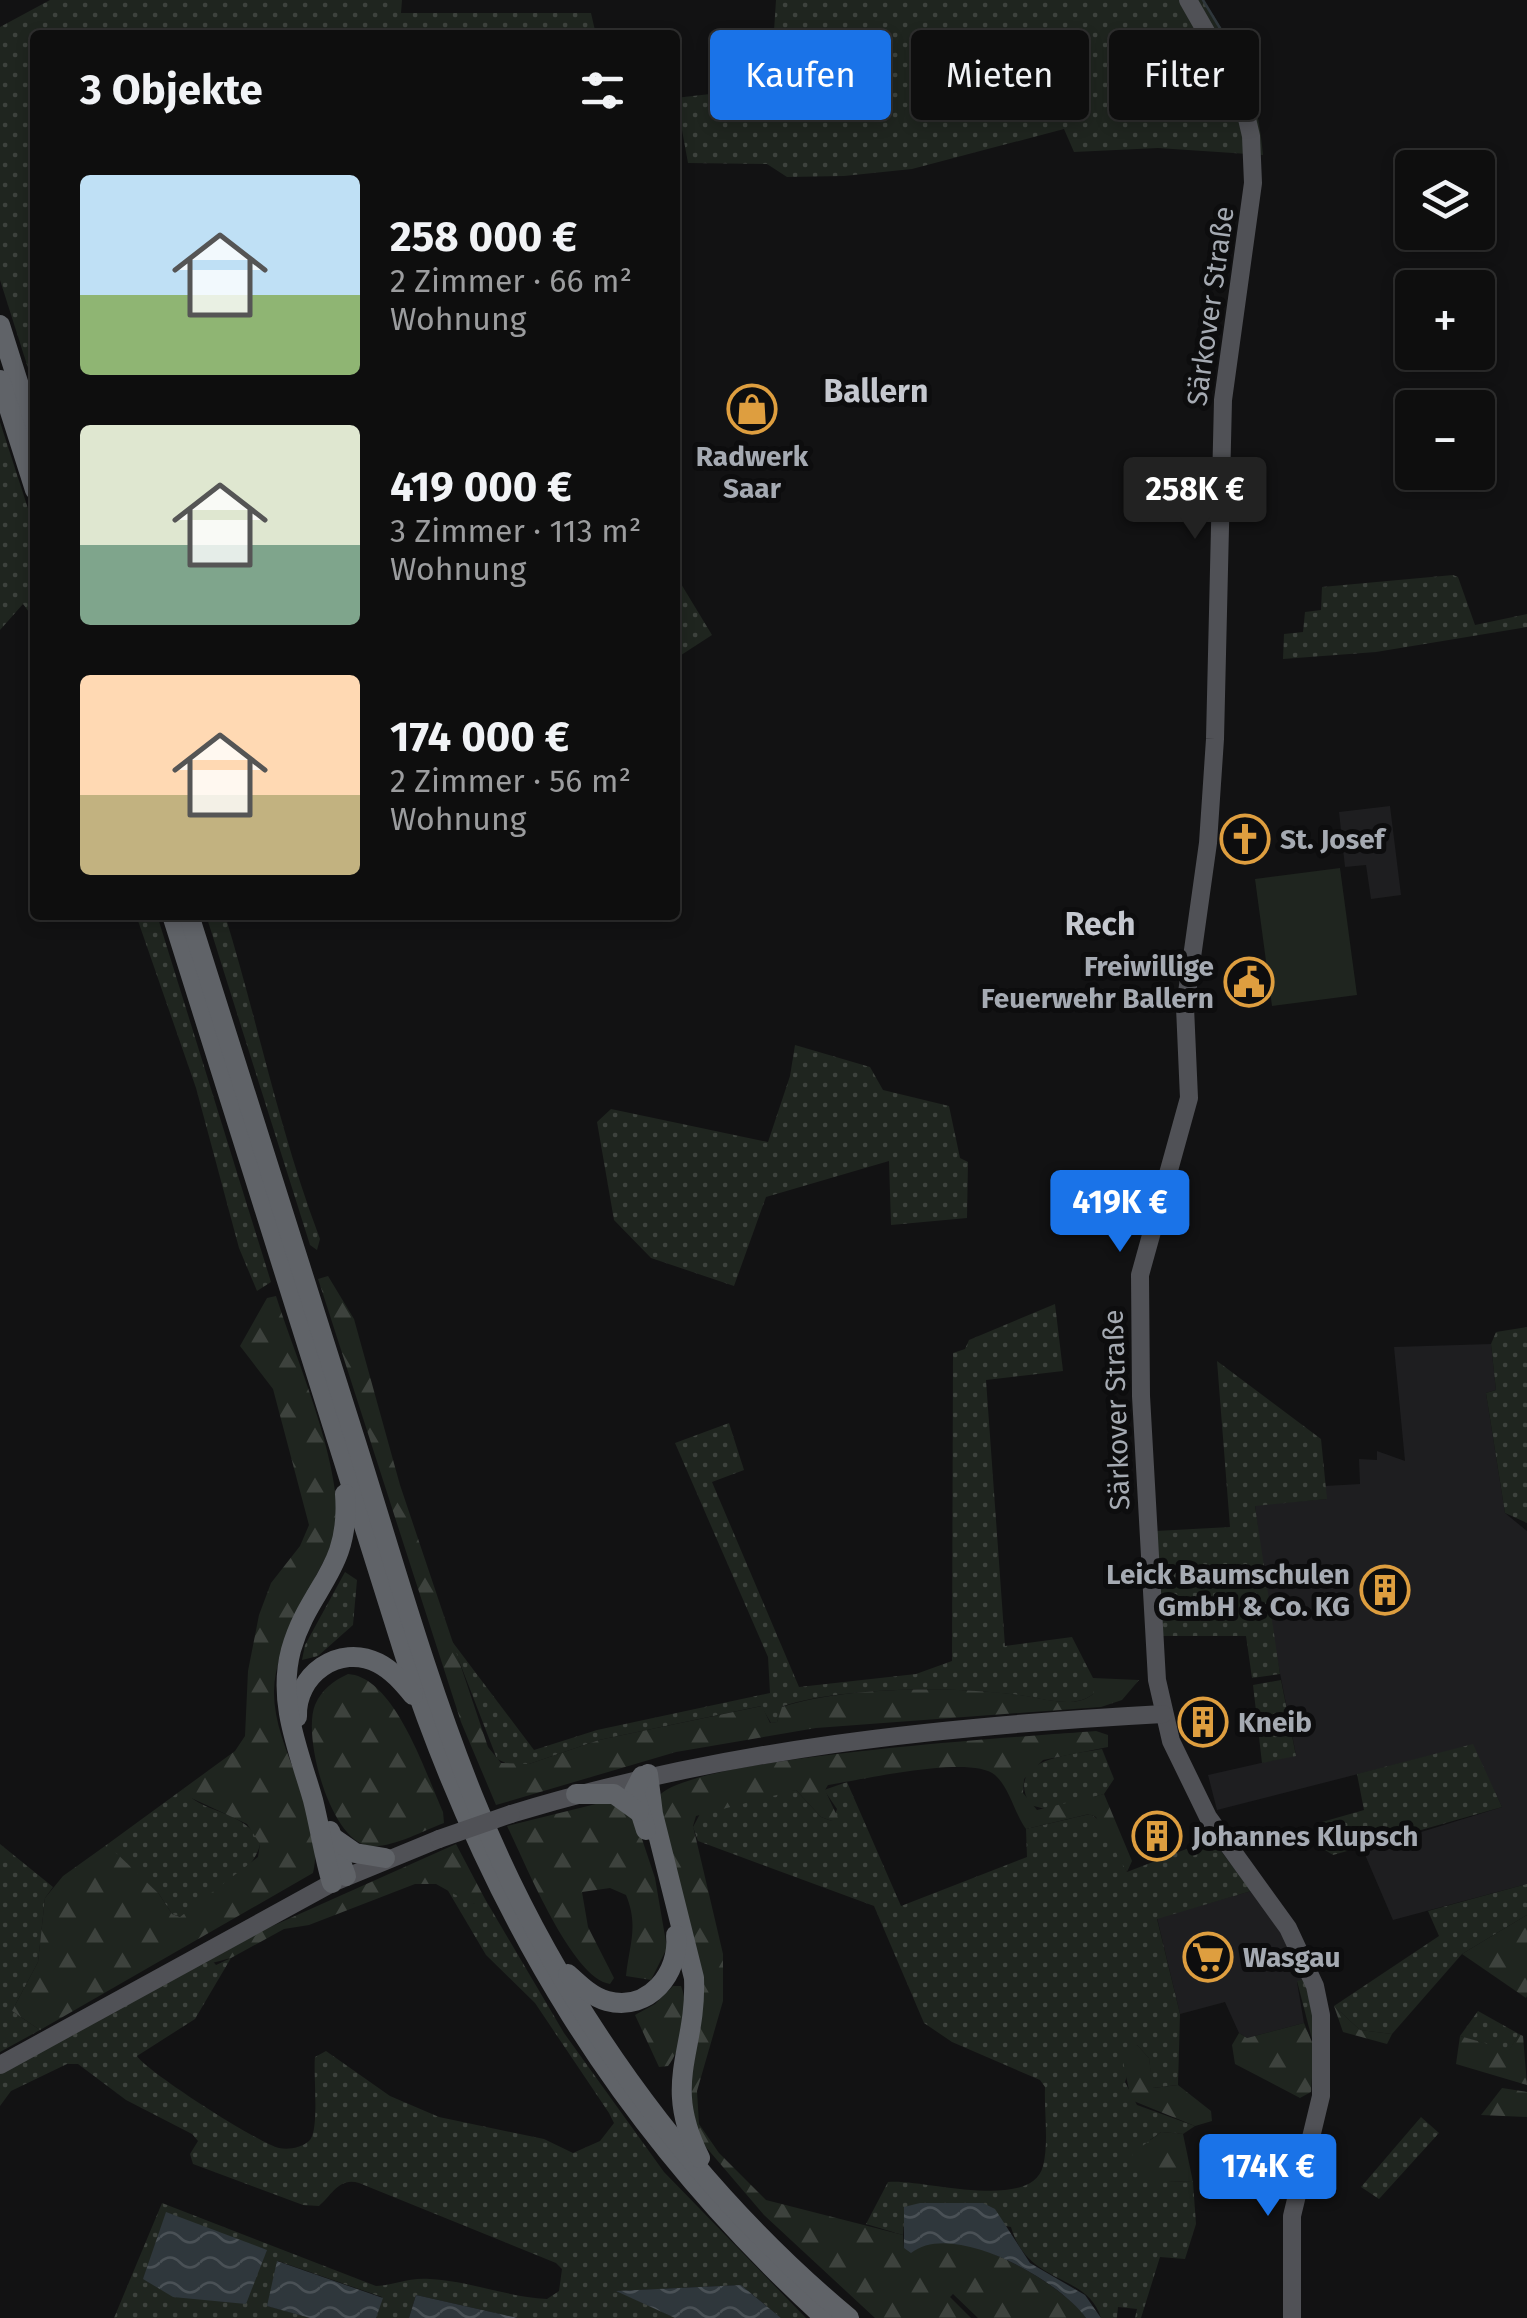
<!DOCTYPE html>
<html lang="de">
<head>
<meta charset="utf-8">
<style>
  body { margin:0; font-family:"Fira Sans",sans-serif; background:#171717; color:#f1f3f6; height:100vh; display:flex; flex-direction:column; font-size:38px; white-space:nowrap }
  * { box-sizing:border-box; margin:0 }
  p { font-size:32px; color:#9b9c9e }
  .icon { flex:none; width:55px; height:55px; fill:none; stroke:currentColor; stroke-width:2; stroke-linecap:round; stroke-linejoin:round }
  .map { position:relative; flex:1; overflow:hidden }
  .sheet { position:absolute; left:30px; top:30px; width:650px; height:890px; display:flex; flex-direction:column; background:#0e0e0e; border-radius:10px; box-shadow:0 5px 15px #0003,0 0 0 2px #2e2e2e }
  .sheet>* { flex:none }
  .hud { position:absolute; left:710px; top:30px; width:665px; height:90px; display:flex; gap:20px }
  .fabs { position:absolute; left:1395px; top:150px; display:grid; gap:20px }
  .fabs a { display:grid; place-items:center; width:100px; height:100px; border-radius:10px; background:#0e0e0e; box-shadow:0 5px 15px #0003,0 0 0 2px #2e2e2e; font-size:50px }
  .price { position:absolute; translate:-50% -85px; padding:0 22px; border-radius:10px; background:#1a73e8; color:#fff; font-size:32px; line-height:65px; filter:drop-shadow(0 2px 5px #0008) }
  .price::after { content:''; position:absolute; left:50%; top:60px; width:30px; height:22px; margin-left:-15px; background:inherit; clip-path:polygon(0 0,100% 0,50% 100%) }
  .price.active { background:#222; color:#fff }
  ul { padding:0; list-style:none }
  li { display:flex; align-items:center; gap:30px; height:250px; padding:0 50px }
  li span { display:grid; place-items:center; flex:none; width:280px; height:200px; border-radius:10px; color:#555 }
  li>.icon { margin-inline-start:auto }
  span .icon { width:120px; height:120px; fill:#fffc; stroke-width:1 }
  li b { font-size:42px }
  h2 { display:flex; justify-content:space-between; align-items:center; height:120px; padding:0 50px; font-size:42px }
  .pill { padding:0 35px; border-radius:10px; background:#0e0e0e; box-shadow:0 5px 15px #0003,0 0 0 2px #2e2e2e; font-size:35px; line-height:90px }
  .pill.active { background:#1a73e8; color:#fff }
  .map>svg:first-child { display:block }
  .built { fill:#1e1e20 }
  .green { fill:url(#green-dots) }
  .forest { fill:url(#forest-firs) }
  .pitch { fill:#1f251f }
  .water { fill:url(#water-waves) }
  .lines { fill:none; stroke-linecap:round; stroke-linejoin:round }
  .stream { stroke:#2f373c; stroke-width:2.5 }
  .major { stroke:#505156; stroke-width:18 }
  .highway { stroke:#606368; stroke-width:20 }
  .major-bridge { stroke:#505156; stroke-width:18 }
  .labels { text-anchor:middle; stroke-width:10; stroke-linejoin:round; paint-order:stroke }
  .street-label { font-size:28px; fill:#a5aab2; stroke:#0d0d0e }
  .poi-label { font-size:28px; font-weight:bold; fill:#a5aab2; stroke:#0d0d0e; text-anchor:start }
  .quarter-label { font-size:32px; font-weight:bold; fill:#c5c8cf; stroke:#0d0d0e }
</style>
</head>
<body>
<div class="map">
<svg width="1527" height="2318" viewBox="0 0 1527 2318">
  <defs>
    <pattern id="green-dots" width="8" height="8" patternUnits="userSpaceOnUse" patternTransform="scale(2.5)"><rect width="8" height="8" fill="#1f251f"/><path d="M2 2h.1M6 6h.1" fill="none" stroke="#3d423d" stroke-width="1.8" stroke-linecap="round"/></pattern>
    <pattern id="forest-firs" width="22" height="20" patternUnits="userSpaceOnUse" patternTransform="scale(2.5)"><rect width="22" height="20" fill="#1f251f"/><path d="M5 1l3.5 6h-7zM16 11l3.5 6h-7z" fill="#3d423d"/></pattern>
    <pattern id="water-waves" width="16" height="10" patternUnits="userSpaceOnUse" patternTransform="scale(2.5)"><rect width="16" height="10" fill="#2f373c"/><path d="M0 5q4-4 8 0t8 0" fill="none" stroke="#4a5156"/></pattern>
  </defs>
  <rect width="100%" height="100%" fill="#121213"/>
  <g class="built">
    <path d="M1390,806l11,89 -30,4 -5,-34 -21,2 -6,-55z"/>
    <path d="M1491,1344l5,46 -10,3 19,120 22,18v353l-134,36 -30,-70 139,-43 -30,-62 -255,65 -9,-35 88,-20 -27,-138 -14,-112 71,-6 -1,-13 35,-2 -1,-25 18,1v-9l28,10 -11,-114z"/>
    <path d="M1251,1891l35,48 18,40 -7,3 7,41 -57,15 -8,-5 -14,-31 -45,12 -23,-96z"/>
  </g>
  <g class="green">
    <path d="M50,0h352l-1,13h190l5,22h-561v355l-35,-110v-253z"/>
    <path d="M776,0h427c38,55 54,88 60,155l-105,-7 -84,4 -10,-23 -152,40 -68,7 -57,1 -20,-13 -79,-1 -6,-33 -7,-1v-31l62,-7 33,2z"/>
    <path d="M0,422l35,108v90l-12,-16 -23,26z"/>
    <path d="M675,574l37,61 -37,24z"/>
    <path d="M1453,575l5,2 17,48 52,-11v13l-151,25 -93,7 1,-25 19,-2 2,-20 16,-2 1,-23z"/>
    <path d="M136,915h21l114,367 -14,9 -18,-43 -43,-160z"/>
    <path d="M206,915h19c33,108 55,218 95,324l-3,11 -7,-5z"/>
    <path d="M795,1045l75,22 13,23 66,16 11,52 8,4 -1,56 -76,7 -2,-64 -123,36 -32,89 -83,-28 -37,-38 -17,-98 14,-13 157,33 22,-66z"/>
    <path d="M1055,1304l8,67 -77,9 19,266 67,-9 21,41v16c-18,15 -48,5 -68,2 -65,-10 -180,-10 -242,10l-6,16 -6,1 -10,-17 -162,34 -70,24 -17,2 -15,-7 -46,-119 83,110 63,-20 173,-37 -2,-36 -93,-214 54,-20 15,47 -32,12 87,205 117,-13 36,-13 1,-308 12,-4 4,-9z"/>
    <path d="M1527,1327v196l-22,-10 -19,-120 10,-3 -5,-46 5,-12z"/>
    <path d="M1217,1361l104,78 6,60 -72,7 25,168 -28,4 -6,-42h-86l-4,-105 74,-4z"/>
    <path d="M345,1572l12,8 -4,45 -35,31 -16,4 3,-15z"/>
    <path d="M1281,1680l15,76 -34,7 -9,-78z"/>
    <path d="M1473,1744l29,63 -169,48 -13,-8 -5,-23 49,-14 -7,-36z"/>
    <path d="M1102,1749l12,30 -10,15 -55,16 -19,-5c-26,-47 40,-50 72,-56z"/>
    <path d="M847,1782l54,124 126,-49 -1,-28 64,-15 12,8 25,50 85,-33 39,52 -94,28 23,95 -2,71 -26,3 -3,-30 -12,-13 -12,37 12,23 58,21 -12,8 -22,-2 -11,8 18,41 25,1 3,42 -11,35 -25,-2 -19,61h-6l2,-9 -19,-2 -1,11h-16c-14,-46 -73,-32 -90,-91l-106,-20 -2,28 -37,-11 22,-42c33,-4 143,31 155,-16 6,-23 1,-54 2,-79l-5,-7 -88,-38 -28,-19 -50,-117 -176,-65 -5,-14 8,-15 82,-20 13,-2 25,27 11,4 5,-12 -13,-19z"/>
    <path d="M183,1789c18,26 64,20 77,55 -5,28 -54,60 -79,73l-9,-3 -13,-20 -54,-48z"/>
    <path d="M0,1844l53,43 -8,11 -7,64 -26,49 28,19 -40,22z"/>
    <path d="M1527,1884v31l-65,39 -70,80 -32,-4 -26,-24 105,-70 -11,-25z"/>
    <path d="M447,1889l26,15 12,-5 79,134 100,139 142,146h-25l-40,-33 -123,6 57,27h-157l-102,-23 -7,23h-33l6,-21 -104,-36 -10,45 42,12h-196l48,-115 214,83c20,-1 33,-9 54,-7 40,2 77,18 117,20l12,-8 3,-22 -6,-6 -197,-80c-20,-6 -27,12 -40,23l-16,-1 -110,-41 -3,-10 8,-13 -6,-7 -66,-34 -48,-36h-11l-56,27 -11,15v-32l209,-117 7,8 15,-7 -36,61 -58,37c10,16 123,88 142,92 9,2 22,0 30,-7 11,-9 4,-67 6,-84l11,-6 64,45 49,21 105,22 29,14 27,-12 14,-18 -5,-10 -74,-110 -49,-48z"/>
    <path d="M1304,1979l9,34 1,34 -17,-66z"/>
    <path d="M1478,2011l41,23 -10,17 -49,-15z"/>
    <path d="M1421,2117l18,16 -60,66 -18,-12z"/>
  </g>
  <g class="forest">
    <path d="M328,1276l26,43 46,166 88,262 13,16 28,1 70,-24 163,-34 8,17 7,-1 5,-15c63,-21 179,-21 244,-11 20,3 50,13 67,-2v-16l46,2 -17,20 -21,7 -285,21 -140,24 -180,53 -35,-83 -138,-428 -5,-15z"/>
    <path d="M276,1296c24,75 63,158 62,237 -21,44 -63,110 -64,158 -1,60 53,121 39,182l-273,157 -28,-19 26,-49 7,-64 18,-22 42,-30 6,2 48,46 13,20 8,3 78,-60 2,-13 -13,-20 -60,-28 -4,-7 52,-38 10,-15 3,-65 11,-56 12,-32 29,-37 9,-21 -36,-136 -33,-43 27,-48z"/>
    <path d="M348,1674c47,3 78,100 95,138l1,11c-22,8 -51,25 -74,23 -39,-3 -68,-109 -55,-141 7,-16 18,-24 33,-31z"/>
    <path d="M1096,1731l12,4v12l-65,13 -19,19 -1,14 14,17 67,-16 28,67 -5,11 -31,-55 -7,-3 -63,15c-12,-16 -16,-41 -31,-54 -24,-21 -134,5 -167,10l-3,5 13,28 -6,3 -11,-4 -25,-27 -100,26 -3,10 30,128v47l-26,90 2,33 20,29 47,47 137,35 1,13c13,0 24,-7 38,-7 40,-1 122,45 144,77h-108l-25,-24 -3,3 21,21h-96l-111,-103 -65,-76 -12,-34 15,-91 -44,-217c27,-40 375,-61 438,-66z"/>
    <path d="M608,1801l18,8 13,21 16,48 12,70 -16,32 -25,-4c3,-30 13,-50 0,-81l-16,-7 -28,4 6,35 26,51 -4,6c-39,-6 -85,-122 -103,-158z"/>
    <path d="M456,1844l29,55 -3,4 -10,1 -36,-20h-21l-106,41 -25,4 -53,29 -19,5 -3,-6 19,-11z"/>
    <path d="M1527,1915v81l-1,2 -64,-44z"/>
    <path d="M673,1986h8c9,22 2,61 -13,80l-9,1 -24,-52 20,-11z"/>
    <path d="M1334,2006l26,24 32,4 -5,10 -44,-12z"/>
    <path d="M1304,2023l10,24 -3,45 -11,6 -65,-34 -3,-19 7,-12 8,5z"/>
    <path d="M1519,2034l4,2 4,49 -71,-21 4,-28 49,14z"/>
    <path d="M1137,2045l12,13 4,30 25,-3 33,26 1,10 -17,5 -64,-26 -8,-39 5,-11z"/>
    <path d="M1502,2088l25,4v25l-46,-2z"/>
    <path d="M1161,2132l22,2 10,48 -49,-2 -11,-15v-12z"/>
  </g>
  <path class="pitch" d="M1340,868l17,127 -85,11 -17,-127z"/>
  <g class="water">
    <path d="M920,2203h63l12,6 35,54 55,32 16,23h-15c-26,-37 -133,-99 -175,-65l-7,-5v-41z"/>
    <path d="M166,2212l101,38 -21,54 -73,-7 -30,-18z"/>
    <path d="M277,2261l106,37 -7,20h-66l-43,-12z"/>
    <path d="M741,2285l40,33h-106l-59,-27z"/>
    <path d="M416,2295l102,23h-109z"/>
  </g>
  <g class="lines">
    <g class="stream">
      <path d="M1203,0l38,63 1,10"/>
      <path d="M1126,108l99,-30"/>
    </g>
    <g class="major">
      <path d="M1188,0l53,93 10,43 2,47 -30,217 -8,339 -7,104 -23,164 4,91 -49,177 1,121 16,284 14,61 37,76 80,111 27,58 6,29v81l-29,120v102"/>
      <path d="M511,1814c212,-65 432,-88 652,-100"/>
      <path d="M0,2065l332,-182 107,-44"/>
    </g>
    <g class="highway">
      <path d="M0,325l35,111"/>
      <path d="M0,380l35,110"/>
      <path d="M172,915l233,741c87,262 215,475 420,662"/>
      <path d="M189,915c55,174 110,347 165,521 38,120 72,243 119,360 80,200 211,384 376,522"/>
      <path d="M297,1717c-2,-42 42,-74 81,-54 14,7 25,20 35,32"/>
      <path d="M648,1774l5,40 41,164c3,74 -33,104 6,180"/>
      <path d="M642,1776l-8,16 12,38"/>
      <path d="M576,1794h38l25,18"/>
      <path d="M330,1831l16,45"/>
      <path d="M332,1837l23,16 30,5"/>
      <path d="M332,1883c-8,-27 -12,-55 -19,-83 -14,-49 -36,-97 -22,-150 18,-64 60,-79 54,-156"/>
      <path d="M568,1974c12,11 24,23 39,27 42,11 73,-28 69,-66"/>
    </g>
    <path class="major-bridge" d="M439,1839l72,-25"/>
  </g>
  <defs>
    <g id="shop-ring" transform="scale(2.5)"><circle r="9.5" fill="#0d0d0e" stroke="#de9e3f" stroke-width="1.5"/><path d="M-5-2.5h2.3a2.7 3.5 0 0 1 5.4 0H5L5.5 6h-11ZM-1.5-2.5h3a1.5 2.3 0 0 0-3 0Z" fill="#de9e3f"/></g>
    <g id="church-ring" transform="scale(2.5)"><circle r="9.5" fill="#0d0d0e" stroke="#de9e3f" stroke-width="1.5"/><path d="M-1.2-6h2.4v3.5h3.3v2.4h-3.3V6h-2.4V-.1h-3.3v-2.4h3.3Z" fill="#de9e3f"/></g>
    <g id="civic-ring" transform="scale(2.5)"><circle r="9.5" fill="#0d0d0e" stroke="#de9e3f" stroke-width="1.5"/><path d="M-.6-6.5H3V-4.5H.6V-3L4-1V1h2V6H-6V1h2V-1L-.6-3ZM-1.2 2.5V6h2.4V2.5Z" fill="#de9e3f"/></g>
    <g id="building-ring" transform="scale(2.5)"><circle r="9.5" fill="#0d0d0e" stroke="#de9e3f" stroke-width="1.5"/><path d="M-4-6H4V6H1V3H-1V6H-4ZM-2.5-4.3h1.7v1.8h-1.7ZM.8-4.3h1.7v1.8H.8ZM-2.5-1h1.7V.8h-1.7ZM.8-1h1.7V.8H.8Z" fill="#de9e3f"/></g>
    <g id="supermarket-ring" transform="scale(2.5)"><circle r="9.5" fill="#0d0d0e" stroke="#de9e3f" stroke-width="1.5"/><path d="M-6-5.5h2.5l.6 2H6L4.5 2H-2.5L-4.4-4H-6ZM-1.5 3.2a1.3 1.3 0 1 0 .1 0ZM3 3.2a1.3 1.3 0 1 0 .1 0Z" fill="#de9e3f"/></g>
  </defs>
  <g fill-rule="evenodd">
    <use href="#shop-ring" x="752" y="409"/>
    <use href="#church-ring" x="1245" y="839"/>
    <use href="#civic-ring" x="1249" y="982"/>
    <use href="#building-ring" x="1385" y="1590"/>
    <use href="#building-ring" x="1203" y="1722"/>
    <use href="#building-ring" x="1157" y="1836"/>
    <use href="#supermarket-ring" x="1208" y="1957"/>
  </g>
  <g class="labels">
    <g class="street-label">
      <text transform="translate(1210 306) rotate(-82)" y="10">Särkover Straße</text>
      <text transform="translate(1116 1410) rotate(-92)" y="10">Särkover Straße</text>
    </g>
    <g class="poi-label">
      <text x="752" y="466" text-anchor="middle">Radwerk<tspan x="752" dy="32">Saar</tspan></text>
      <text x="1280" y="849">St. Josef</text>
      <text x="1214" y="976" text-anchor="end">Freiwillige<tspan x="1214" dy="32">Feuerwehr Ballern</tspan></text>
      <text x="1350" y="1584" text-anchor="end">Leick Baumschulen<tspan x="1350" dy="32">GmbH &amp; Co. KG</tspan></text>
      <text x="1238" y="1732">Kneib</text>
      <text x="1192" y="1846">Johannes Klupsch</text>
      <text x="1243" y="1967">Wasgau</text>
    </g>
    <g class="quarter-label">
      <text x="876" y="402">Ballern</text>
      <text x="1100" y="935">Rech</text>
    </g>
  </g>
</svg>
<div class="fabs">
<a><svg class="icon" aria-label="layers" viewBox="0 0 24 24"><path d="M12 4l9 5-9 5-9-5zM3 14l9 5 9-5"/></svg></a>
<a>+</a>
<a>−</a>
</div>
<b class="price active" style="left:1195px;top:542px">258K €</b>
<b class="price" style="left:1120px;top:1255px">419K €</b>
<b class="price" style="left:1268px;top:2219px">174K €</b>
<div class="hud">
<a class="pill active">Kaufen</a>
<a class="pill">Mieten</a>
<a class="pill">Filter</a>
</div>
<section class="sheet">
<h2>3 Objekte<svg class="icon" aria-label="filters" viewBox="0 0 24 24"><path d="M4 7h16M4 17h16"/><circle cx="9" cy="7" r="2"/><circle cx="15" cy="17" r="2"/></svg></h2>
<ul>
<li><span style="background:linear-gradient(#bfe0f5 60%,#8fb573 0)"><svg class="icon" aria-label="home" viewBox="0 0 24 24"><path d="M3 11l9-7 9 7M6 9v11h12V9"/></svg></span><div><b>258 000 €</b><p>2 Zimmer · 66 m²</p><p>Wohnung</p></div></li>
<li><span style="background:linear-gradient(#dfe7d0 60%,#7fa58c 0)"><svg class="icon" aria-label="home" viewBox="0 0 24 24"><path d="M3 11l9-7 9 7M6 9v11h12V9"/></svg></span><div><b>419 000 €</b><p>3 Zimmer · 113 m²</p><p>Wohnung</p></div></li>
<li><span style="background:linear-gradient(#ffd9b3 60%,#c2b280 0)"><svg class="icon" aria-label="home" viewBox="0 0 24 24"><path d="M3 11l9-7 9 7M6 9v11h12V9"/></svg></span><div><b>174 000 €</b><p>2 Zimmer · 56 m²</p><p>Wohnung</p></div></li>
</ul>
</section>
</div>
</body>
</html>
